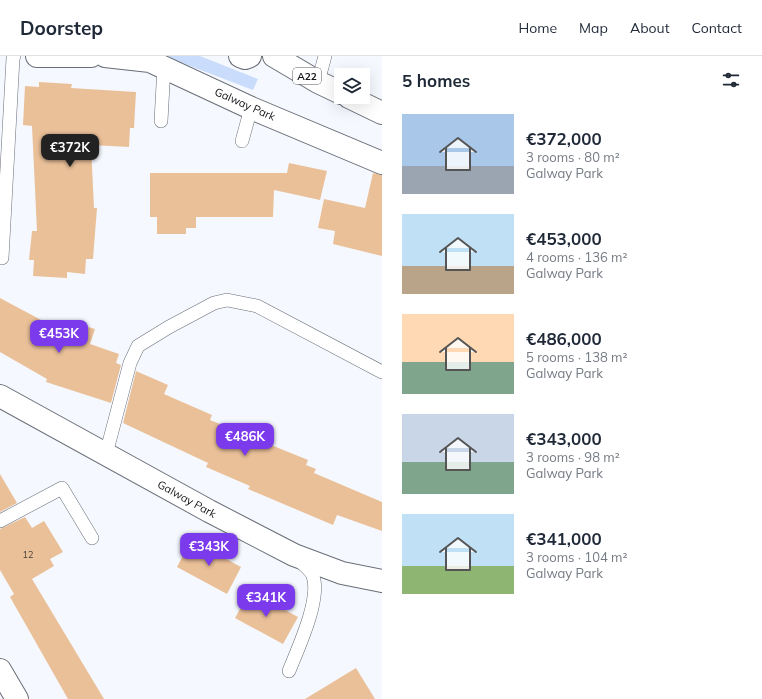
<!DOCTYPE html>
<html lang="en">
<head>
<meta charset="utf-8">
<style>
  body { margin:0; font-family:Mulish,sans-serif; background:#f2f2f3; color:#1f2937; height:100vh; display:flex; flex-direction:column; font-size:15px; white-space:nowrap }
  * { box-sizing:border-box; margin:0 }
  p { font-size:13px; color:#747a83 }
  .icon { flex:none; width:22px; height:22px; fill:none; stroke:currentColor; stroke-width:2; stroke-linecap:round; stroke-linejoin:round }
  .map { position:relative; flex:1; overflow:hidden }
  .side { display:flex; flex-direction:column; background:#fff; width:380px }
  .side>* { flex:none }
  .buttons { position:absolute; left:334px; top:12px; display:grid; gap:8px }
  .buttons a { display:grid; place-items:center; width:36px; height:36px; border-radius:0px; background:#fff; box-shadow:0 4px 16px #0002; font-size:20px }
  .price { position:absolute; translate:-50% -34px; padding:0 9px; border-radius:8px; background:#7c3aed; color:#fff; font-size:13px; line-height:26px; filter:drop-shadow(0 1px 2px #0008) }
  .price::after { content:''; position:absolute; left:50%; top:24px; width:12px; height:9px; margin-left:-6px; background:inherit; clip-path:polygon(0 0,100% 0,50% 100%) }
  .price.current { background:#222; color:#fff }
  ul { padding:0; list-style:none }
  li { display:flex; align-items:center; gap:12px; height:100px; padding:0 20px }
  li span { display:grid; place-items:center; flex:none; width:112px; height:80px; border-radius:0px; color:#555 }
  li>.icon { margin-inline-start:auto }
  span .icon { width:48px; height:48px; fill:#fffc; stroke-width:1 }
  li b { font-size:17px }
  h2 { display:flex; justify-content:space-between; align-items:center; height:48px; padding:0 20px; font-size:17px }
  header { display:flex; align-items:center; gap:24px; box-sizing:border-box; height:56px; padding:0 20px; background:#fff; border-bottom:1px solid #e0e1e3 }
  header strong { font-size:19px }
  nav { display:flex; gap:22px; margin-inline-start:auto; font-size:14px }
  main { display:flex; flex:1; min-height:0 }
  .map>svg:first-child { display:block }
  .green { fill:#cadcfb }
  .building { fill:#eac099 }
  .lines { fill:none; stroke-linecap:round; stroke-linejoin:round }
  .lane-casing { stroke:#696e77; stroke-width:14 }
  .street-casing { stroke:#696e77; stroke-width:24 }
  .highway-casing { stroke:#696e77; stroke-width:24 }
  .lane { stroke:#fff; stroke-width:13 }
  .street { stroke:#fff; stroke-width:22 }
  .highway { stroke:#fff; stroke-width:22 }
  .labels { text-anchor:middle; stroke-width:4; stroke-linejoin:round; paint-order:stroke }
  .number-label { font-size:9px; fill:#463e36 }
  .shield { fill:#fff; stroke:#58595b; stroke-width:1 }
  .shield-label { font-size:10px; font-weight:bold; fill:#101215 }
  .street-label { font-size:11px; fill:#101215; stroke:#fff }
</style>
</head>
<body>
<header>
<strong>Doorstep</strong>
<nav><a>Home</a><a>Map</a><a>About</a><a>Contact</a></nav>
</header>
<main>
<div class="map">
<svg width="382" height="643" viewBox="0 0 382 643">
  <rect width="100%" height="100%" fill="#f5f8fe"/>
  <path class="green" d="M164,0h36l58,23 -5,11z"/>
  <g class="building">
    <path d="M39,26l33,2 -1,4 65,4 -2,36h-4l-1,19 -38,-2 3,63h3l-4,51h-7l-1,15 -18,-2v6l-34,-2 1,-16h-5l3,-29h5l-5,-105 -9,-1 2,-39 14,1z"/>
    <path d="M289,107l38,8 -7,29 -46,-10 -1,27h-77v11h-10v6h-29v-17h-7v-44h137z"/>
    <path d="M373,117l9,2v81l-49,-12 2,-13 -17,-3 6,-29 41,9z"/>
    <path d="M0,242l71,38 4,-13 20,6 -5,15 29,10 -3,9 5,2 -10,38 -65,-21 1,-3 -47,-27z"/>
    <path d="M136,315l32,14 -4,9 48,21 -2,5 98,40 -2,5 10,4 -2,4 68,29v29l-45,-16 -4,10 -85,-36 2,-3 -44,-19 2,-4 -85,-40z"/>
    <path d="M0,418l17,29 -17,9z"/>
    <path d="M25,461l7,11 12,-7 19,31 -13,7 4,7 -22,13 72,120h-36l-58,-102 4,-3 -14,-24v-41z"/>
    <path d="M191,484l50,27 -14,27 -50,-27z"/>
    <path d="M250,535l48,26 -15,27 -48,-26z"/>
    <path d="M356,612l19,31h-70z"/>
  </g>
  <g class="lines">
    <g class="lane-casing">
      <g id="lane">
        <path d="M318,26l7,-26"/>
        <path d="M161,65l3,-55"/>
        <path d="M242,85l9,-33"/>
        <path d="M2,202l11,-200 1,-2"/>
        <path d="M106,398l24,-91 8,-17 31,-19 45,-24 13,-3 30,6 125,66"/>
        <path d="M0,465l62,-33 30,50"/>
        <path d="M289,615c9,-23 32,-71 24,-95 -2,-6 -10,-11 -14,-16"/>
      </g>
    </g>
    <g class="street-casing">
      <g id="street">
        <path d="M37,0h54"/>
        <path d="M105,0l45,5 101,47 131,55"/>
        <path d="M0,340l209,115 85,44 48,18 40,8"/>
        <path d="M0,614l17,29"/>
      </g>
    </g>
    <g class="highway-casing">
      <g id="highway">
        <path d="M240,0l5,2 5,-2"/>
        <path d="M274,0l44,26 23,11"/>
        <path d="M349,41l33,16"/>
      </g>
    </g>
    <use href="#lane" class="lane"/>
    <use href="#street" class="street"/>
    <use href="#highway" class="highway"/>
  </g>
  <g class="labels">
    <g class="number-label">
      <text x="28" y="502">12</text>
    </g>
    <rect class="shield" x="293" y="12" width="28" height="16" rx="3"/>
    <g class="shield-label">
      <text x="307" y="24">A22</text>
    </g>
    <g class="street-label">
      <text transform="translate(245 48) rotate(24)" y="4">Galway Park</text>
      <text transform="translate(187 443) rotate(29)" y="4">Galway Park</text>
    </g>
  </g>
</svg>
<div class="buttons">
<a><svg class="icon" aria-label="layers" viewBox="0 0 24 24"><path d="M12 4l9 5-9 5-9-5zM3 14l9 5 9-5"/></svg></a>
</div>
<b class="price current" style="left:70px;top:112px">€372K</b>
<b class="price" style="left:59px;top:298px">€453K</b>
<b class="price" style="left:245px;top:401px">€486K</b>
<b class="price" style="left:209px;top:511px">€343K</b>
<b class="price" style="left:266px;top:562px">€341K</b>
</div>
<section class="side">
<h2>5 homes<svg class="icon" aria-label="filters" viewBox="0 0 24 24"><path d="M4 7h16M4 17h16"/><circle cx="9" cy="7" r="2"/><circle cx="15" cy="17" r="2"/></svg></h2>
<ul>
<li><span style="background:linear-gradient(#a9c7e8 65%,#9aa5b1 0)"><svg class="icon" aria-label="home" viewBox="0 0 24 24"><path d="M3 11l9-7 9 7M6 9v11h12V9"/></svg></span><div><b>€372,000</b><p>3 rooms · 80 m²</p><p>Galway Park</p></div></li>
<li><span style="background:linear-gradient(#bfe0f5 65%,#b9a48a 0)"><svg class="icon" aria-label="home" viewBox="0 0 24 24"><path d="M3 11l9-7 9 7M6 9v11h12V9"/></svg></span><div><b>€453,000</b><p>4 rooms · 136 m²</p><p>Galway Park</p></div></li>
<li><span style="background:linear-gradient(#ffd9b3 60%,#7fa58c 0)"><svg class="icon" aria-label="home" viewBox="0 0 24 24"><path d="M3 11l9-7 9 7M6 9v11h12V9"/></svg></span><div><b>€486,000</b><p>5 rooms · 138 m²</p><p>Galway Park</p></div></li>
<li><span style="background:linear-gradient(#c9d6e8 60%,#7fa58c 0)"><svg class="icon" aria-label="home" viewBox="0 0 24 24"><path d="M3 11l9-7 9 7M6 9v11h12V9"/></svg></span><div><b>€343,000</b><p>3 rooms · 98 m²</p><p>Galway Park</p></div></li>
<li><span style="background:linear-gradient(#bfe0f5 65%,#8fb573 0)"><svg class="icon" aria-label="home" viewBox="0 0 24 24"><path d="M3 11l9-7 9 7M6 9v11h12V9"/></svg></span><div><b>€341,000</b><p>3 rooms · 104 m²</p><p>Galway Park</p></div></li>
</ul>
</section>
</main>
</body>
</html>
